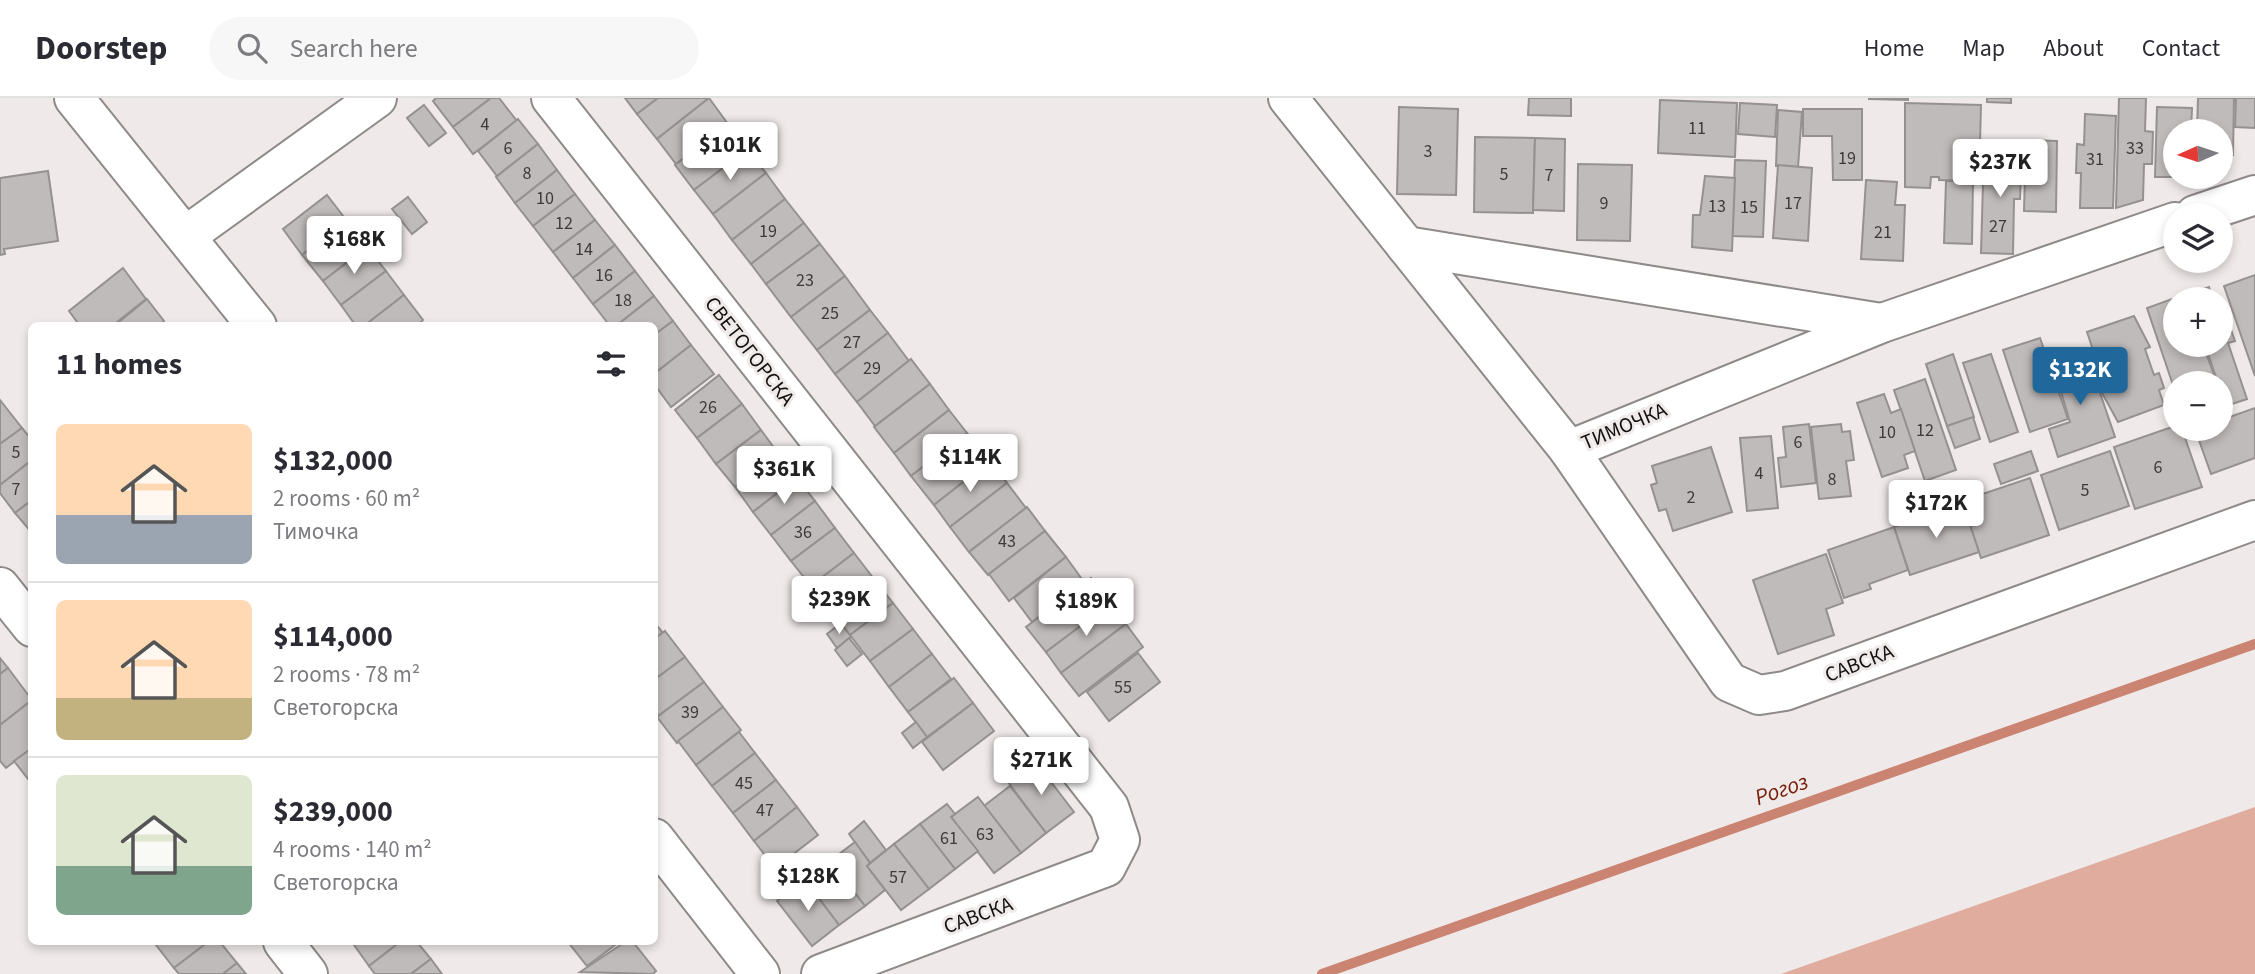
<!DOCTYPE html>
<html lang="en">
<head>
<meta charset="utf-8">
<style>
  body { margin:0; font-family:"Source Sans 3",sans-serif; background:#f7f7f7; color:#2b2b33; height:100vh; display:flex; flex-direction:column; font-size:26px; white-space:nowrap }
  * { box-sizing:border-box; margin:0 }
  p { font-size:23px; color:#7c7c81 }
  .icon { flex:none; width:38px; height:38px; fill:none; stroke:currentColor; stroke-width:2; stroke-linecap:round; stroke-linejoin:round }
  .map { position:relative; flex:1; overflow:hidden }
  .details { position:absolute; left:28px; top:224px; width:630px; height:623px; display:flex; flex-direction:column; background:#fff; border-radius:10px; box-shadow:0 4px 10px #0003 }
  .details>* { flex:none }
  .needle { width:46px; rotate:267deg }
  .controls { position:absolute; left:2163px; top:21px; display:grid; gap:14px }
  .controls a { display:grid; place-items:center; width:70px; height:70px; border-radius:50%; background:#fff; box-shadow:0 4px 10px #0003; font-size:35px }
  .price { position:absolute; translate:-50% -60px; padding:0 16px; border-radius:7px; background:#fff; color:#222; font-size:23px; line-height:46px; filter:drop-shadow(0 2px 4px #0008) }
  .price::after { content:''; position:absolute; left:50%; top:42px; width:21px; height:16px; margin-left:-10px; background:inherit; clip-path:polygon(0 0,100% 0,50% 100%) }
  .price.current { background:#20689c; color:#fff }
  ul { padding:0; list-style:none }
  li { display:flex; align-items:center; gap:21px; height:175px; padding:0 28px }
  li+li { border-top:2px solid #e1e1e2 }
  li span { display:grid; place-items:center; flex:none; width:196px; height:140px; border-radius:10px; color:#555 }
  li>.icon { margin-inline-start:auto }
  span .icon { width:84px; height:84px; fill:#fffc; stroke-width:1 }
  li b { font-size:30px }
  h2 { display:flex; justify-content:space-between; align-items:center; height:84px; padding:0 28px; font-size:30px }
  header { display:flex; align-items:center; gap:42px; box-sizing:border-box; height:98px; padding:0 35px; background:#fff; border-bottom:2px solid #e1e1e2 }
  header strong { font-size:33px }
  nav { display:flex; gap:38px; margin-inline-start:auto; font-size:24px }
  .search { width:490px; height:63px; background:#f7f7f7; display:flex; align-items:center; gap:18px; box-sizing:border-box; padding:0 24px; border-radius:38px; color:#7c7c81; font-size:26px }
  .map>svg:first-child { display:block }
  .green { fill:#e0ac9e }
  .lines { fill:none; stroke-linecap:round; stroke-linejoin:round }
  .stream { stroke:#cb8372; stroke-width:10 }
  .building { fill:#bfbbba; stroke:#959190; stroke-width:2 }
  .street-casing { stroke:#8e8a89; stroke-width:42 }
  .street { stroke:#fff; stroke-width:38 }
  .labels { text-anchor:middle; stroke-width:6; stroke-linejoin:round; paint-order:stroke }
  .number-label { font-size:18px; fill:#3d3b3a }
  .street-label { font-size:21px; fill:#121010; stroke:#efeae9 }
  .water-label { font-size:23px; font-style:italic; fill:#78220d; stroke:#efeae9 }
</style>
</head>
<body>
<header>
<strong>Doorstep</strong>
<div class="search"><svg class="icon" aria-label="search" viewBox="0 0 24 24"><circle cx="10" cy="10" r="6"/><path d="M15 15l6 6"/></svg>Search here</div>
<nav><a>Home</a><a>Map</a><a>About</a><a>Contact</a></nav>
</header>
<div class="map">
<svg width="2255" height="876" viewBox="0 0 2255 876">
  <rect width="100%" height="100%" fill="#efeae9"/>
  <path class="green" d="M2255,709v167h-474z"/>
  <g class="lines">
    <path class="stream" d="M1322,876l933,-330"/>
  </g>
  <g class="building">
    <path d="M436,0h55l-38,29 -20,-26z"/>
    <path d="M491,0h8l18,23 -44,33 -20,-27z"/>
    <path d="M625,0h33l-21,16z"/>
    <path d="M658,0h51l-52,41 -20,-25z"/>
    <path d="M709,0l19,26 -52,40 -19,-25z"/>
    <path d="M1529,0h42v18l-43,-1z"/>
    <path d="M1869,0h39v2l-39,-1z"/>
    <path d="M1987,0h24v5l-24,-1z"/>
    <path d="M2119,0h27l-1,33 8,1 -1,32h-8l-1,36 -27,8z"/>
    <path d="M2198,0h36l-1,57 -4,-1 -1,13 -7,-1v-35h-24z"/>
    <path d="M2236,0h19v30l-20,-1z"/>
    <path d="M1660,2l77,3 -2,54 -77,-4z"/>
    <path d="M1740,5l37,2 -2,32 -37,-3z"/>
    <path d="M1905,5l76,2 -2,76 -40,-1v-3h-8l-1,11 -25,-1z"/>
    <path d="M424,7l22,28 -17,13 -22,-28z"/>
    <path d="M1399,9l59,2 -2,86 -59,-1z"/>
    <path d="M2157,9l35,1 -1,23h-16v46h9h-29z"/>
    <path d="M1803,11h59v71h-29l-1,-44h-29z"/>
    <path d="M1778,12l24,2 -4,55 -22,-1z"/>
    <path d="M2085,16l31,2 -3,92h-33l1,-35h-5l1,-29 7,1z"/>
    <path d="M518,21l20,25 -41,32 -19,-25z"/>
    <path d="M728,26l19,26 -53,40 -19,-25z"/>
    <path d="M1475,39l60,1 -2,75 -59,-1z"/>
    <path d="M1535,40l30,1 -1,72 -31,-1z"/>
    <path d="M2026,42l31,1 -1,71 -32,-1z"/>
    <path d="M538,46l19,26 -42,33 -19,-26z"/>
    <path d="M1984,50l38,2 -2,49h-6l-1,55 -32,-1z"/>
    <path d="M747,52l19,23 -53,41 -19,-24z"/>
    <path d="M1735,62l31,1 -3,76 -31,-1z"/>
    <path d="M1578,66l54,1 -2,76 -53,-1z"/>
    <path d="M1778,67l34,3 -4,73 -35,-3z"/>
    <path d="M557,72l18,24 -42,32 -18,-23z"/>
    <path d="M48,73l10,70 -54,8 1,5 -5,1v-77z"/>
    <path d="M766,75l19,26 -53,41 -19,-26z"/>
    <path d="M1705,78l30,2 -3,73 -40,-4 1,-32h7z"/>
    <path d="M1866,82l31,2 -2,23h10l-2,56 -42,-2z"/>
    <path d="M1946,83h27l-1,63 -28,-1z"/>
    <path d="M575,96l20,26 -42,32 -20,-26z"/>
    <path d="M327,97l20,26 -45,34 -19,-26z"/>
    <path d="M408,99l19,25 -15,12 -20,-25z"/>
    <path d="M785,101l19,24 -53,41 -19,-24z"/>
    <path d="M595,122l20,25 -42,33 -20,-26z"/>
    <path d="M347,123l20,26 -44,34 -21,-26z"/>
    <path d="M804,125l16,21 -54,40 -15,-20z"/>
    <path d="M820,146l25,32 -54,41 -25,-33z"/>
    <path d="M615,147l20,26 -42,33 -20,-26z"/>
    <path d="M367,149l19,24 -45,34 -18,-24z"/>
    <path d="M123,170l23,31 -34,27h-32l-11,-15z"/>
    <path d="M386,173l18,24 -40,31h-8l-15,-21z"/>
    <path d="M635,173l19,25 -38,30h-6l-17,-22z"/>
    <path d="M2255,177v101l-31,-90z"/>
    <path d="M845,178l25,34 -53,40 -26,-33z"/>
    <path d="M2209,189l4,12h-23l-2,-5z"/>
    <path d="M2186,196l2,5h-13v46h28l14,38h-42v8l-28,-83z"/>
    <path d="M404,197l19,25 -6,6h-53z"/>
    <path d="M654,198l19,25 -19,14v-9h-38z"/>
    <path d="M147,201l17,22 -6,5h-44z"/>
    <path d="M870,212l18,23 -53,41 -18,-24z"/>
    <path d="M2224,212l11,31 -7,2 19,56 -21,7 -5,-23h-3l-13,-38h16v-34z"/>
    <path d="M2134,218l16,31 -5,2 9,26 5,-2 5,15 -5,2 5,15 -46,17 -16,-29 5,-2 -18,-39 4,-2 -6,-18z"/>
    <path d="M673,223l18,24 -37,29v-39z"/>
    <path d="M888,235l21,28 -52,41 -22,-28z"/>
    <path d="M2040,240l28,81 -38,13 -27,-82z"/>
    <path d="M691,247l23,29 -43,33 -17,-23v-10z"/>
    <path d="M2085,251l30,88 -57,20 -9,-28 21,-7 -15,-51 5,-2 -3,-10z"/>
    <path d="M1953,256l21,63 -27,9 -21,-62z"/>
    <path d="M1991,256l27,78 -28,10 -27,-79z"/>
    <path d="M911,261l19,25 -55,42 -18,-24z"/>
    <path d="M719,277l23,29 -45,34 -22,-28z"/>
    <path d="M1925,281l31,91 -31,11 -31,-91z"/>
    <path d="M930,286l19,26 -55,43 -20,-26z"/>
    <path d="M1884,296l7,19 10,-4 14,42 -11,4 4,13 -26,9 -25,-74z"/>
    <path d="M0,302l22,28 -22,16z"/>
    <path d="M742,306l19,26 -45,34 -19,-26z"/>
    <path d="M2255,310v50l-44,16 -16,-45h26v-9z"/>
    <path d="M949,312l18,23 -56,43 -17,-23z"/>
    <path d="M1973,319l7,22 -25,9 -8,-22z"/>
    <path d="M1809,326l7,59 -35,4 -3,-29 8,-1 -3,-30z"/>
    <path d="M1841,326l1,8 8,-1 4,29 -8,1 5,35 -32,3 -8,-72z"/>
    <path d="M2175,328v3h7l20,58 -67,22 -21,-62z"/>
    <path d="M22,330l10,12v20l-32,25v-41z"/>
    <path d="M761,332l17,23 -43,34 -19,-23z"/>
    <path d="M967,335l22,29 -55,43 -23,-29z"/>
    <path d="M1771,338l7,72 -31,3 -7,-73z"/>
    <path d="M1711,349l21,65 -59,19 -7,-22 -7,2 -8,-26 6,-2 -5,-17z"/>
    <path d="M2031,353l7,20 -37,13 -7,-20z"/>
    <path d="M2110,353l19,55 -70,24 -18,-55z"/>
    <path d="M778,355l19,25 -44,34 -18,-25z"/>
    <path d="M32,362v40l-17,13 -15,-20v-8z"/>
    <path d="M990,363l17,22 -57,44 -16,-22z"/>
    <path d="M797,380l18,23 -44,34 -18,-23z"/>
    <path d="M2030,380l19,57 -68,23 -19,-57z"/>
    <path d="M1007,385l19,25 -57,44 -19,-25z"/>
    <path d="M32,402v33l-17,-20z"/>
    <path d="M815,403l20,27 -44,33 -20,-26z"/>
    <path d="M1963,406l16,48 -69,23 -16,-48z"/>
    <path d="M1027,409l18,24 -57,44 -19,-23z"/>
    <path d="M1894,429l14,43 -39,14 2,5 -27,9 -16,-48z"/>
    <path d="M835,430l19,25 -43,33 -20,-25z"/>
    <path d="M1045,433l21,26 -57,44 -20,-27z"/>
    <path d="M854,455l20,26 -43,33 -19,-27z"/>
    <path d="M1826,456l17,49 -17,6 8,26 -56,19 -25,-74z"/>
    <path d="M1066,459l18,25 -52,40 -18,-24z"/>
    <path d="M1091,480l19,26 -64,48 -20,-25z"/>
    <path d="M874,481l19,24 -43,32 -19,-23z"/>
    <path d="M893,505l20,26 -43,32 -20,-26z"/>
    <path d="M1110,506l16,20 -65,49 -15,-21z"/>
    <path d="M654,524l9,11 -9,6z"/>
    <path d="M841,525l10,14 -14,11 -10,-14z"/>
    <path d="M1126,526l17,23 -64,49 -18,-23z"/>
    <path d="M913,531l19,25 -43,33 -19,-26z"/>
    <path d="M665,533l20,26 -31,23v-41z"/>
    <path d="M849,540l13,16 -15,12 -12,-16z"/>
    <path d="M1138,555l22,29 -51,39 -22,-29z"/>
    <path d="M932,556l19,25 -43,33 -19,-25z"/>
    <path d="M685,559l19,25 -47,35 -3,-4v-33z"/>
    <path d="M0,560l8,10 -8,6z"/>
    <path d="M8,570l24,32 -32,25v-51z"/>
    <path d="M954,580l19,25 -46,34 -19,-25z"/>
    <path d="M704,584l19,25 -46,36 -20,-26z"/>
    <path d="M32,602v48l-26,20 -6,-7v-36z"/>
    <path d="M973,605l21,28 -51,39 -21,-28z"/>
    <path d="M723,609l18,23 -45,35 -18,-24z"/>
    <path d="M916,624l11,15 -14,11 -11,-15z"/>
    <path d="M739,634l16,21 -43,33 -16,-21z"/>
    <path d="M32,650v36l-18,-23z"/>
    <path d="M755,655l21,27 -43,33 -21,-27z"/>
    <path d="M1035,663l39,51 -28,21 -38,-51z"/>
    <path d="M776,682l21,27 -43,34 -21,-28z"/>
    <path d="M1010,688l36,47 -25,20 -37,-47z"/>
    <path d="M978,699l43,56 -27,20 -43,-56z"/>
    <path d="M947,706l8,10 -4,3 27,34 -23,18 -35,-45z"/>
    <path d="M797,709l21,28 -43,33 -21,-27z"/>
    <path d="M864,723l22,29 -16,13 -21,-29z"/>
    <path d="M920,726l35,45 -26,20 -35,-45z"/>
    <path d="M855,744l15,21 -3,3 18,24 -20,16 -35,-45z"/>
    <path d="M894,746l35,45 -28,21 -34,-44z"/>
    <path d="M830,763l35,45 -26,19 -34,-45z"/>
    <path d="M805,782l34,45 -27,21 -35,-45z"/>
    <path d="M160,844h48l-34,26 -18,-23z"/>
    <path d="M208,844h12l17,21 -14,11h-44l-5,-6z"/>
    <path d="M352,844h48l-31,24z"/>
    <path d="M400,844h17l14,17 -20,15h-36l-6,-8z"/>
    <path d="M568,844h51l-32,24z"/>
    <path d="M625,844h8l23,29 -3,3 -73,-2z"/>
    <path d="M431,861l11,15h-31z"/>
    <path d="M237,865l9,11h-23z"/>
  </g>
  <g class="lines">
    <g class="street-casing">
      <g id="street">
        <path d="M74,0l183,228"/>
        <path d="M551,0l558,709 11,33 -14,27 -285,107"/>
        <path d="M1288,0l281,352 160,232 30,13 26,-4 470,-171"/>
        <path d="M2195,117l60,-20"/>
        <path d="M187,137l190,-137"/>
        <path d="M1406,148l475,77"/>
        <path d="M1569,352l313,-127 293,-101"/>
        <path d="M0,489l32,40"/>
        <path d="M654,740l106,136"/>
        <path d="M283,844l25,32"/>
      </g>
    </g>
    <use href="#street" class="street"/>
  </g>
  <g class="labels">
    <g class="number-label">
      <text x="485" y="32">4</text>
      <text x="1697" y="36">11</text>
      <text x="508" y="56">6</text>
      <text x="2135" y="56">33</text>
      <text x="1428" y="59">3</text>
      <text x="1847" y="66">19</text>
      <text x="2095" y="67">31</text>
      <text x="527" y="81">8</text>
      <text x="1504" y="82">5</text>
      <text x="1549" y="83">7</text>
      <text x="545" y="106">10</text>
      <text x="1604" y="111">9</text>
      <text x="1793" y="111">17</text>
      <text x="1717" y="114">13</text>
      <text x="1749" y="115">15</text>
      <text x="564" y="131">12</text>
      <text x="1998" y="134">27</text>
      <text x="768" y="139">19</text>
      <text x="1883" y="140">21</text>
      <text x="584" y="157">14</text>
      <text x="604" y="183">16</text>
      <text x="805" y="188">23</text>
      <text x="623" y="208">18</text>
      <text x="830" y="221">25</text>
      <text x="852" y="250">27</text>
      <text x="872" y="276">29</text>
      <text x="708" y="315">26</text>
      <text x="1925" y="338">12</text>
      <text x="1887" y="340">10</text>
      <text x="1798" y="350">6</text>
      <text x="16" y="360">5</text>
      <text x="2158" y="375">6</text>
      <text x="1759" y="381">4</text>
      <text x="1832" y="387">8</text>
      <text x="16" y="397">7</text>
      <text x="2085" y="398">5</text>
      <text x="1691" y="405">2</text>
      <text x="803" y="440">36</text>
      <text x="1007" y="449">43</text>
      <text x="1123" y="595">55</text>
      <text x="690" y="620">39</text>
      <text x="744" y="691">45</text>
      <text x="765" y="718">47</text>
      <text x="985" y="742">63</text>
      <text x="949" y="746">61</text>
      <text x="898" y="785">57</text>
    </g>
    <g class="street-label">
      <text transform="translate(750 253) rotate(52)" y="7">СВЕТОГОРСКА</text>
      <text transform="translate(1624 328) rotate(-23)" y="7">ТИМОЧКА</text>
      <text transform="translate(1859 565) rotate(-21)" y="7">САВСКА</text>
      <text transform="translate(978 817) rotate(-20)" y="7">САВСКА</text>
    </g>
    <g class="water-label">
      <text transform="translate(1781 691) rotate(-19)" y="8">Рогоз</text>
    </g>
  </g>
</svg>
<div class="controls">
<a><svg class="needle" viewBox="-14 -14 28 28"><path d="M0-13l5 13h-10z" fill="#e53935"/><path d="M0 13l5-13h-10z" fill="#7c7c81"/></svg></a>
<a><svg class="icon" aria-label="layers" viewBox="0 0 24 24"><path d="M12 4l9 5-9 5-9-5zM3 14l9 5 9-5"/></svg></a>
<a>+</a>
<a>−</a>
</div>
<b class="price" style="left:730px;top:84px">$101K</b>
<b class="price" style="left:2000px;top:101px">$237K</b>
<b class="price" style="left:354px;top:178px">$168K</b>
<b class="price current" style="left:2080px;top:309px">$132K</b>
<b class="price" style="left:970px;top:396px">$114K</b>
<b class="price" style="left:784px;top:408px">$361K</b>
<b class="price" style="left:1936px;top:442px">$172K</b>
<b class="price" style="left:839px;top:538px">$239K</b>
<b class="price" style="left:1086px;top:540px">$189K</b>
<b class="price" style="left:1041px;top:699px">$271K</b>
<b class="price" style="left:808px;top:815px">$128K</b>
<section class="details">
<h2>11 homes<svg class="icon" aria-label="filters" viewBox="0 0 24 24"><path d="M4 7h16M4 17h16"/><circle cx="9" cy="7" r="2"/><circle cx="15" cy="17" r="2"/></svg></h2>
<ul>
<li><span style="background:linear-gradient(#ffd9b3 65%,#9aa5b1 0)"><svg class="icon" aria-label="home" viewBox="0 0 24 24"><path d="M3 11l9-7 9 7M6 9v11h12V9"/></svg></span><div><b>$132,000</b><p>2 rooms · 60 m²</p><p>Тимочка</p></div></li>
<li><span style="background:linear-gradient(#ffd9b3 70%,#c2b280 0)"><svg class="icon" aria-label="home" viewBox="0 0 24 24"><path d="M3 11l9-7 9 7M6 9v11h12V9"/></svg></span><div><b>$114,000</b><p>2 rooms · 78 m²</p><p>Светогорска</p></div></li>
<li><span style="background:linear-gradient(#dfe7d0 65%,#7fa58c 0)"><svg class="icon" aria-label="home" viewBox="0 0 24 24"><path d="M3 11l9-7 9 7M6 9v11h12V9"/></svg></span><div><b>$239,000</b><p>4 rooms · 140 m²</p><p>Светогорска</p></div></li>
</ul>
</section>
</div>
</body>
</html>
